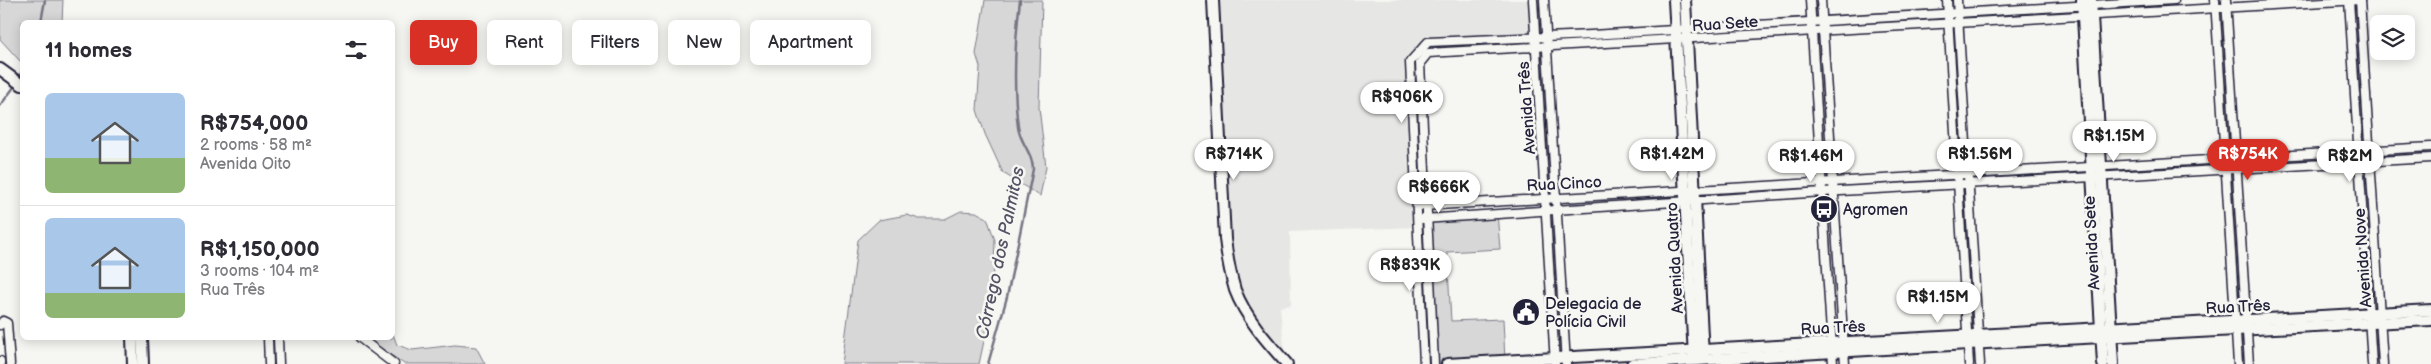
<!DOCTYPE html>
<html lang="en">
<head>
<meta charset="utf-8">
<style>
  body { margin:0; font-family:"Balsamiq Sans",sans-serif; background:#f7f7f7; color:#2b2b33; height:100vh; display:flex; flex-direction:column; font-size:19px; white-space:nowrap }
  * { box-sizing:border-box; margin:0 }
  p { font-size:16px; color:#7c7c81 }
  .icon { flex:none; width:28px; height:28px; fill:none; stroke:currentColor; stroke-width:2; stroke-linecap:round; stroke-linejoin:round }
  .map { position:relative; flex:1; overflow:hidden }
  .drawer { position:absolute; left:20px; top:20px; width:375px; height:320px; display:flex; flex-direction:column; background:#fff; border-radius:8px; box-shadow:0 2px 12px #0003 }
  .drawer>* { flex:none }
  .banner { position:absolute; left:410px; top:20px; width:475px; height:45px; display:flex; gap:10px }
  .buttons { position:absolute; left:2370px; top:15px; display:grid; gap:10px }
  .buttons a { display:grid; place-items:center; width:45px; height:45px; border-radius:8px; background:#fff; box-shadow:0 2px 12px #0003; font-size:25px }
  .price { position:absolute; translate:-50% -42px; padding:0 11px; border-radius:18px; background:#fff; color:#222; font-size:16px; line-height:32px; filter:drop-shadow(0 1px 2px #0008) }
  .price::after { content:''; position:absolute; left:50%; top:30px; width:15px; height:11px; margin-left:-8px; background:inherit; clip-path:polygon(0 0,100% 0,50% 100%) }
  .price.on { background:#d93025; color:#fff }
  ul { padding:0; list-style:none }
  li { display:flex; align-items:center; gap:15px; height:125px; padding:0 25px }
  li+li { border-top:1px solid #e1e1e2 }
  li span { display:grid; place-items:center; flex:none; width:140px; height:100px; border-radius:8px; color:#555 }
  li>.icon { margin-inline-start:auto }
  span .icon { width:60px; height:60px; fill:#fffc; stroke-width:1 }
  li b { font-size:21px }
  h2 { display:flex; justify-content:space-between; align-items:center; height:60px; padding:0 25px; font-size:21px }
  .tag { padding:0 18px; border-radius:8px; background:#fff; box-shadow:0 2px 12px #0003; font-size:18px; line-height:45px }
  .tag.on { background:#d93025; color:#fff }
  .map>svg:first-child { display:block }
  .built { fill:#e6e6e4 }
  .green { fill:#d7d7d7; stroke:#7c7c89 }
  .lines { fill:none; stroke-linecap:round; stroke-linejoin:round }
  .stream { stroke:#757583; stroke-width:2.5 }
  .street-casing { stroke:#22223b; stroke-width:11 }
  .secondary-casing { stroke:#22223b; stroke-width:14 }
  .street { stroke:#f6f6f2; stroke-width:8 }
  .secondary { stroke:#f6f6f2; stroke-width:10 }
  .labels { text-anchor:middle; stroke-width:5; stroke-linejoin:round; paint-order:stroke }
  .street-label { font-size:16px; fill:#22223b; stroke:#f6f6f2 }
  .poi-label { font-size:16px; fill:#22223b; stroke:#f6f6f2; text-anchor:start }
  .water-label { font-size:18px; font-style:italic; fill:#535365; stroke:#f6f6f2 }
</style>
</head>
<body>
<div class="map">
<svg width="2431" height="364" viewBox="0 0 2431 364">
  <rect width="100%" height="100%" fill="#f6f6f2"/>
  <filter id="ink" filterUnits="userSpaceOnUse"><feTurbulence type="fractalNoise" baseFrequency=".02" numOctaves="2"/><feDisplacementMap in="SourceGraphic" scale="10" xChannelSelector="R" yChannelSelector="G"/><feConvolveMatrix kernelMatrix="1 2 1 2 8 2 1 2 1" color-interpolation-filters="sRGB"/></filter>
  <g filter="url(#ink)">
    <path class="built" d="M1218,0h314l2,37 -106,4 -19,21 9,165 -128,5 1,73 -11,2 5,48 -33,-39 -17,-45 -5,-33z"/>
    <g class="green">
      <path d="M0,0h63l-1,22h-40v40l-2,-1 -20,-22z"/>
      <path d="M985,0h57l-3,107 7,60 -6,29 -37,-23 -18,-39 -8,-24 3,-43 -4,-13z"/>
      <path d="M961,211l15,1 11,6 8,22 -1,27 -5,51 -10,46h-137l16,-124 21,-20 28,-5 12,4h26z"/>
      <path d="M1497,213l3,36 -53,3 4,69 52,-2 2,41 -71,4 -6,-146z"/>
      <path d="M393,334l4,11 15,5 43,-5 21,2 9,17h-81l-37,-26h25z"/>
    </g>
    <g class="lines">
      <g class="stream">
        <path d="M41,22l4,-22"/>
        <path d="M19,78l3,-7"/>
        <path d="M0,106l17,-23"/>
        <path d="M988,364l19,-67 26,-128c0,-16 -13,-26 -15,-42 -5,-41 -3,-87 2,-127"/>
      </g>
      <g class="street-casing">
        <g id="street">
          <path d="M1533,0l22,364"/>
          <path d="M1544,0l22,364"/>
          <path d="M1810,0l23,364"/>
          <path d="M1821,0l24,364"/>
          <path d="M1947,0l22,364"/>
          <path d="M1957,0l23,364"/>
          <path d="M2215,0l23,364"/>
          <path d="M2226,0l23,364"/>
          <path d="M2349,0l23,364"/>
          <path d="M2360,0l23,364"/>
          <path d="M1422,206l1009,-59"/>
          <path d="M1423,219l400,-27 608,-34"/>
          <path d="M0,325l3,-4 4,2 3,41"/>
          <path d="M268,338l1,26"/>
          <path d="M278,338l1,26"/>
          <path d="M360,338l34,26"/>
          <path d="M0,361v3"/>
          <path d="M1424,364l-14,-302 18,-20 163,-7 583,-35"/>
          <path d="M1434,364l-14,-301 8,-10 932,-53"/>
        </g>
      </g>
      <g class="secondary-casing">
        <g id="secondary">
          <path d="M1213,0l12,239c2,17 5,34 10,51 10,27 33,53 52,74"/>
          <path d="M1674,0l20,356"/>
          <path d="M1685,0l18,356"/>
          <path d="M2082,0l21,364"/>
          <path d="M2091,0l22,364"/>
          <path d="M0,69l22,16"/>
          <path d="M132,338l1,26"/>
          <path d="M142,338l1,26"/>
          <path d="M1447,364l984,-54"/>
          <path d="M1632,364l336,-20 463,-24"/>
        </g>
      </g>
      <use href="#street" class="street"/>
      <use href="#secondary" class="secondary"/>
    </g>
  </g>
  <defs>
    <g id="bus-disc" transform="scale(1.4375)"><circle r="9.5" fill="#22223b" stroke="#f6f6f2"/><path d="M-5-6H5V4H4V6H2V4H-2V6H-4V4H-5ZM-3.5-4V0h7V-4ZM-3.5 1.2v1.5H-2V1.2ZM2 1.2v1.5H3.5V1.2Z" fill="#fff"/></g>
    <g id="civic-disc" transform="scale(1.4375)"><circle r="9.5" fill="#22223b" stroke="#f6f6f2"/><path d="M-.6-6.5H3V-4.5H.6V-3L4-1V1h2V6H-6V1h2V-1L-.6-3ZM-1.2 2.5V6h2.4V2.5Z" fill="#fff"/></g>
  </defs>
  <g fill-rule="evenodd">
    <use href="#bus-disc" x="1824" y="209"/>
    <use href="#civic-disc" x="1526" y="312"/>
  </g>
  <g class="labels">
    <g class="street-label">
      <text transform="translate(1725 23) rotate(-4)" y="6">Rua Sete</text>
      <text transform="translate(1526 108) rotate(-94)" y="6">Avenida Três</text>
      <text transform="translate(1564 183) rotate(-3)" y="6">Rua Cinco</text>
      <text transform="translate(2091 243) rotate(-93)" y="6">Avenida Sete</text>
      <text transform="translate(1674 258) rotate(-93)" y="6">Avenida Quatro</text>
      <text transform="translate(2362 258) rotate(-94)" y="6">Avenida Nove</text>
      <text transform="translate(2238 306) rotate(-3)" y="6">Rua Três</text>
      <text transform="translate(1833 327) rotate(-3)" y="6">Rua Três</text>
    </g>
    <g class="poi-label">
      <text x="1843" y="215">Agromen</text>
      <text x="1545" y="309">Delegacia de<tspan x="1545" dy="18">Polícia Civil</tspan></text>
    </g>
    <g class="water-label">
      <text transform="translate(1000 253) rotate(-78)" y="6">Córrego dos Palmitos</text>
    </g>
  </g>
</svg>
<div class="buttons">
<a><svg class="icon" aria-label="layers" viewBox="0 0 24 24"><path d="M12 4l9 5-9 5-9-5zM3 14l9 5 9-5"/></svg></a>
</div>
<b class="price" style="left:1402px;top:124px">R$906K</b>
<b class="price" style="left:2114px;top:163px">R$1.15M</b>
<b class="price" style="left:1234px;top:181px">R$714K</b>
<b class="price" style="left:1672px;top:181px">R$1.42M</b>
<b class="price" style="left:1980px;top:181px">R$1.56M</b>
<b class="price on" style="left:2248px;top:181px">R$754K</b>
<b class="price" style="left:1811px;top:183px">R$1.46M</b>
<b class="price" style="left:2350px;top:183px">R$2M</b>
<b class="price" style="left:1439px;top:214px">R$666K</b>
<b class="price" style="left:1410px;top:292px">R$839K</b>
<b class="price" style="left:1938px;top:324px">R$1.15M</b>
<div class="banner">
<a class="tag on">Buy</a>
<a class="tag">Rent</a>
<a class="tag">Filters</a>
<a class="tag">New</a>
<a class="tag">Apartment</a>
</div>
<section class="drawer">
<h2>11 homes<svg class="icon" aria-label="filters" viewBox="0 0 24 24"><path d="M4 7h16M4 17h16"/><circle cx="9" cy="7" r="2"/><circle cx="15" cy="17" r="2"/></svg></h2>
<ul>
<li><span style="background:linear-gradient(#a9c7e8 65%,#8fb573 0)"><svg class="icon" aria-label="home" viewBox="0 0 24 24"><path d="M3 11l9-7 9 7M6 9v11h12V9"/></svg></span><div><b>R$754,000</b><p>2 rooms · 58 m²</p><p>Avenida Oito</p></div></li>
<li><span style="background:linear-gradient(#a9c7e8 75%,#8fb573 0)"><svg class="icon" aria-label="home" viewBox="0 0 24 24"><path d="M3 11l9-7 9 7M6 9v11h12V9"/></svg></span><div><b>R$1,150,000</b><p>3 rooms · 104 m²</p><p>Rua Três</p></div></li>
</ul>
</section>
</div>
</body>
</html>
